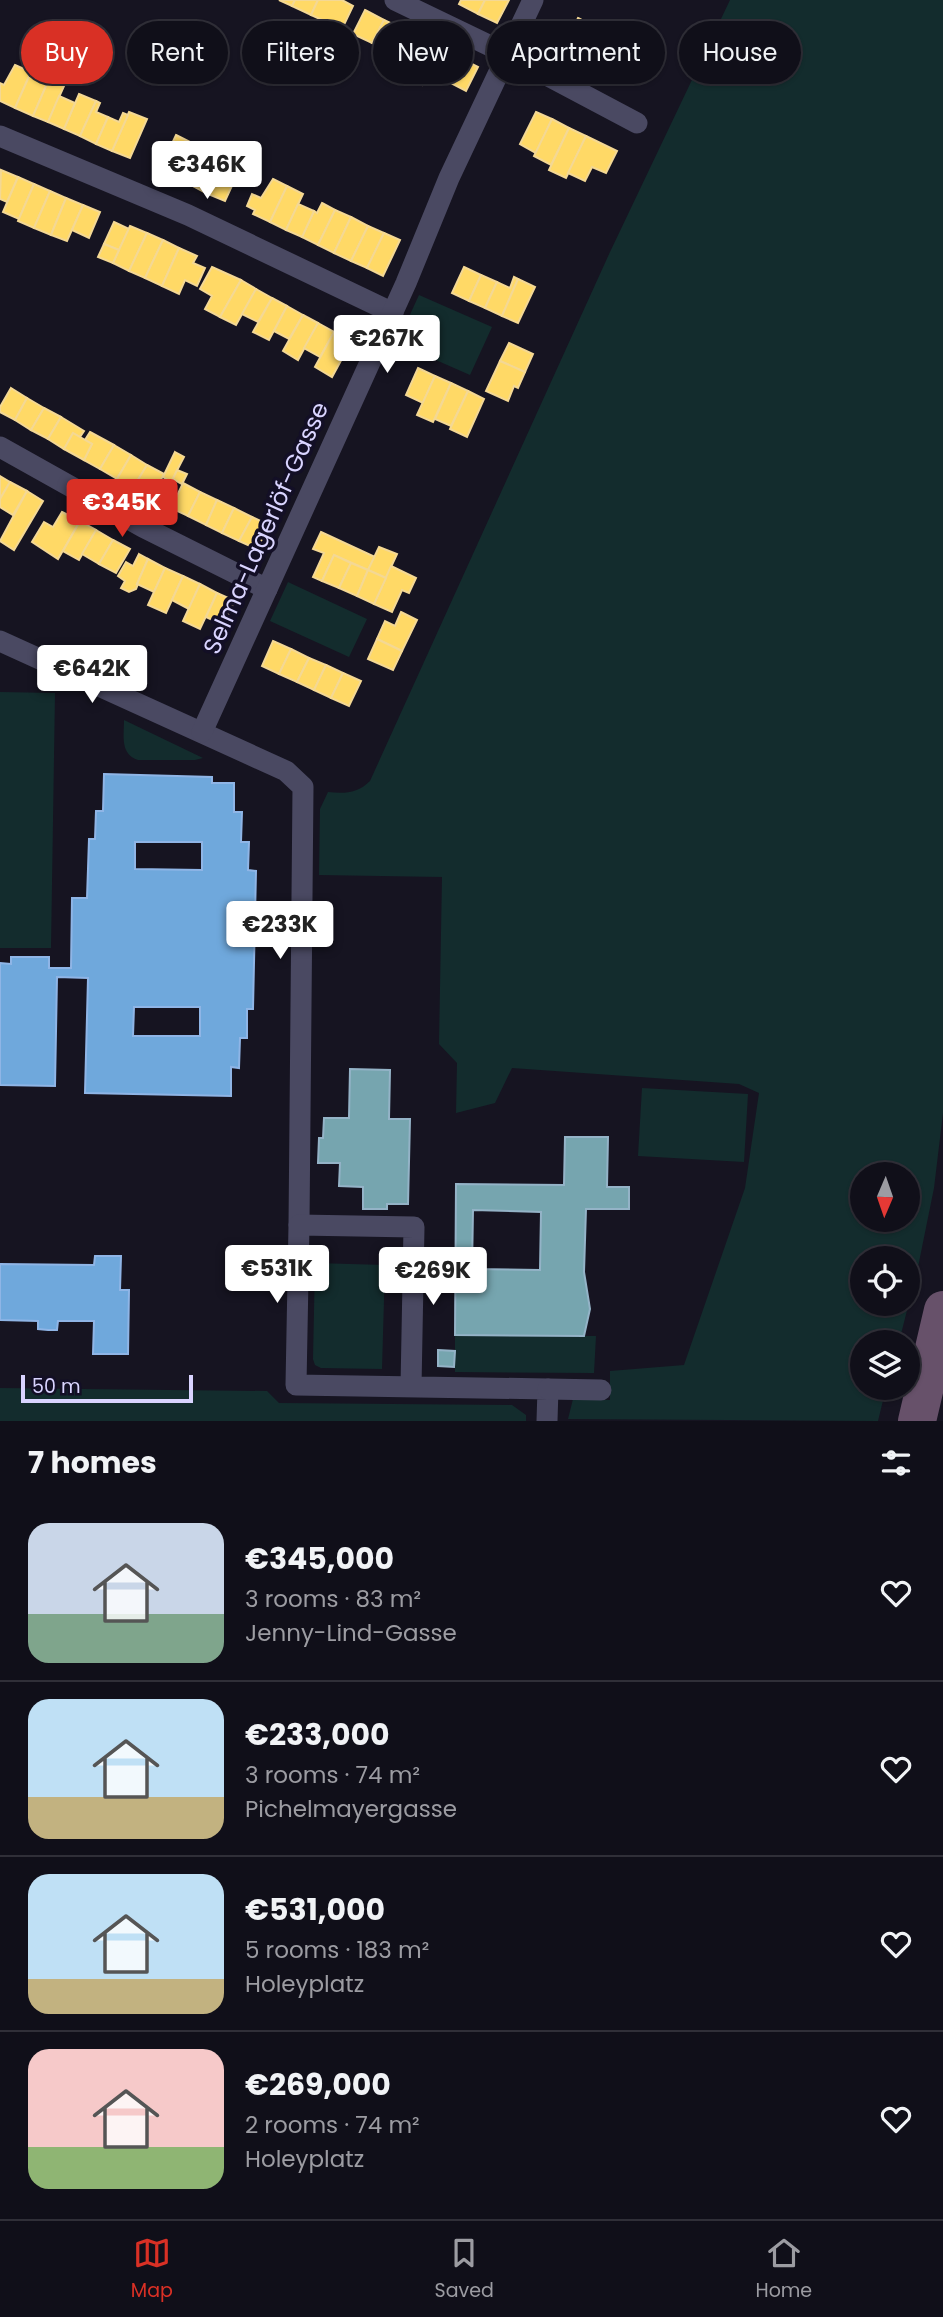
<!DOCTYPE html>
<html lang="en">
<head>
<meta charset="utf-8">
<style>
  body { margin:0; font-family:Poppins,sans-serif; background:#1e1d26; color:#f1f3f6; height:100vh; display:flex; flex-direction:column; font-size:26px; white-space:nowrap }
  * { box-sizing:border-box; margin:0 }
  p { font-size:23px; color:#9c9ca2 }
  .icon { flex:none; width:38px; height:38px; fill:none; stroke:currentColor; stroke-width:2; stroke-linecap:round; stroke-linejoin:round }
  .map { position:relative; height:1421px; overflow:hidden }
  .side { display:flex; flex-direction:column; background:#100f19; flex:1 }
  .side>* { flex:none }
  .banner { position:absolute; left:21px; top:21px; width:901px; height:63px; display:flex; gap:14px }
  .needle { width:46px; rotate:182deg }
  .tools { position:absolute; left:850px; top:1162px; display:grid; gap:14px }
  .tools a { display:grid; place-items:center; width:70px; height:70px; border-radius:50%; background:#100f19; box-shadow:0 2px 5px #0004,0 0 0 2px #302f38; font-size:35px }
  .scale { position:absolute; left:21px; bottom:18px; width:172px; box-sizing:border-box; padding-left:7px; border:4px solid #d9d4ff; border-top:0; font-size:19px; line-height:24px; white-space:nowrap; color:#d9d4ff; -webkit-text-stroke:5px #130f26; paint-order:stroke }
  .price { position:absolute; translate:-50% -60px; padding:0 16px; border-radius:7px; background:#fff; color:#222; font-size:23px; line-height:46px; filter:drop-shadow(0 2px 4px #0008) }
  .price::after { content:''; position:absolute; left:50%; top:42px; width:21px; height:16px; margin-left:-10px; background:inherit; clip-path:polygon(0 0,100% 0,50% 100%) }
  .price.selected { background:#d93025; color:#fff }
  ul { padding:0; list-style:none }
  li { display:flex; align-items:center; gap:21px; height:175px; padding:0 28px }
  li+li { border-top:2px solid #302f38 }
  li span { display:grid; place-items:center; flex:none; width:196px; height:140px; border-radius:21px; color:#555 }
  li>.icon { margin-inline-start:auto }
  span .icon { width:84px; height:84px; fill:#fffc; stroke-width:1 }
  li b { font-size:30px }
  h2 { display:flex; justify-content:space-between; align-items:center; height:84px; padding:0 28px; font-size:30px }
  .pill { padding:0 24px; border-radius:32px; background:#100f19; box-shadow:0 2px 5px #0004,0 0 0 2px #302f38; font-size:24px; line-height:63px }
  .pill.selected { background:#d93025; color:#fff }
  .menu { display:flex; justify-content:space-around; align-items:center; height:98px; border-top:2px solid #302f38; background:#100f19; font-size:19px; color:#9c9ca2 }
  .menu a { display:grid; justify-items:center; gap:4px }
  .menu .selected { color:#d93025 }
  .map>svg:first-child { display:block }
  .green { fill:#132c2d; fill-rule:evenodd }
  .homes { fill:#ffd966; stroke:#f4d894; stroke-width:2 }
  .schools { fill:#6fa8dc; stroke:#8fb5e6; stroke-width:2; fill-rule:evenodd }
  .public { fill:#76a5af; stroke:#94b3c7; stroke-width:2; fill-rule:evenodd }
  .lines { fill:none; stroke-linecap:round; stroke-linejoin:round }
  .street { stroke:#4a4962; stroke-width:21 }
  .highway { stroke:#67516a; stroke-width:38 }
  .labels { text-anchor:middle; stroke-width:7; stroke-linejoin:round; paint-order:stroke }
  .street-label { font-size:24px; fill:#d9d4ff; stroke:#130f26 }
</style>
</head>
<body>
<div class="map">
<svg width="943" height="1421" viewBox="0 0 943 1421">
  <rect width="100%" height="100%" fill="#161421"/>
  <g class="green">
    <path d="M730,0h213v1113l-9,75 -16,79 -19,75h-36v46h23l-8,33 -310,-2 5,-20 37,1v-29l74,-6 61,-177 14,-95 -20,-9 -227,-16 -17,35 -39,10 1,-50 -18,-19 3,-167 -123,-2 1,-66 8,-17c17,2 30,1 42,-11l240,-529zM863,1174h45v46h-45zM863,1258h45v46h-45z"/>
    <path d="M419,295l73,32 -22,48 -73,-32z"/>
    <path d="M288,582l79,37 -18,38 -79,-36z"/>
    <path d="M0,692l55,1 -4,255h-51z"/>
    <path d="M124,720l79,38 -8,2h-57c-18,-6 -14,-24 -14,-40z"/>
    <path d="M642,1088l106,6 -4,68 -106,-6z"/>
    <path d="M315,1263l70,2 -3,104 -61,-1 -6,-3 -2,-6z"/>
    <path d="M455,1335l141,1 -2,37 -139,-1z"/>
    <path d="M0,1388l267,3 12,12 233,2 14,10v6h-526z"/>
  </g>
  <g class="homes">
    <path d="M279,0h16l-3,6z"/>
    <path d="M295,0h23l-7,15 -19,-9z"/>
    <path d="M318,0h24l11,6 -11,23 -31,-14z"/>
    <path d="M461,0h24l-7,14 -19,-10z"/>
    <path d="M485,0h24l-12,23 -19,-9z"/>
    <path d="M365,10l19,10 -12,23 -19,-9z"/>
    <path d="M578,18l17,9 -12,24 -17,-9z"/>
    <path d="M384,20l19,9 -11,24 -20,-10z"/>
    <path d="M595,27l17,8 -12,24 -17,-8z"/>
    <path d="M403,29l18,9 -11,24 -18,-9z"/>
    <path d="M612,35l17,9 -13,24 -16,-9z"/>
    <path d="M421,38l19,10 -18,37 -19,-10z"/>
    <path d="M629,44l16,8 -12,24 -17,-8z"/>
    <path d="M440,48l18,9 -11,24 -18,-9z"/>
    <path d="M458,57l20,10 -12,24 -19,-10z"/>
    <path d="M15,65l16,7 -16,36 -15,-7v-18l4,2z"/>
    <path d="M31,72l18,7 -16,37 -18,-8z"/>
    <path d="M49,79l15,7 -16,36 -15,-6z"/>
    <path d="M79,94l17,7 -16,35 -16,-7z"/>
    <path d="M59,96l16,7 -11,26 -16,-7z"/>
    <path d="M96,101l4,2 -4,9 12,5 -12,27 -16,-8z"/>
    <path d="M129,112l18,7 -17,39 -18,-7z"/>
    <path d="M536,112l16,7 -16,34 -16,-9z"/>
    <path d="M123,113l5,2 -16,36 -16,-7 12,-27 11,5z"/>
    <path d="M552,119l17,9 -18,37 -17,-9z"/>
    <path d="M569,128l17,8 -20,42 -17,-8z"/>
    <path d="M176,135l16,8 -16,35 -17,-7z"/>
    <path d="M586,136l31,15 -11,22 -14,-6 -7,14 -17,-8z"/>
    <path d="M192,143l17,8 -16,35 -17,-8z"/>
    <path d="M210,148l16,7 -18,39 -15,-8z"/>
    <path d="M226,155l19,9 -1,2 5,3 -6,14 -8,-4 -10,22 -17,-7z"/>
    <path d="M1,170l17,7 -11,25 -7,-3z"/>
    <path d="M18,177l16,7 -15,35 -16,-7z"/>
    <path d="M273,179l14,7 -17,36 -17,-8 2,-4 -8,-4 5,-12 9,4z"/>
    <path d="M34,184l16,7 -16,37 -16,-7z"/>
    <path d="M287,186l16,8 -17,36 -16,-8z"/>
    <path d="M50,191l16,7 -15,37 -17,-7z"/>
    <path d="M66,198l17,7 -16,36 -16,-6z"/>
    <path d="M322,203l13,7 -17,35 -16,-8 12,-26 3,2z"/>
    <path d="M298,204l16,7 -12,26 -16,-7z"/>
    <path d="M83,205l17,7 -11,26 -17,-8z"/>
    <path d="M335,210l16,7 -17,36 -16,-8z"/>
    <path d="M351,217l17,9 -17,35 -17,-8z"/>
    <path d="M114,222l15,7 -10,21 -15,-6z"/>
    <path d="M130,226l17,7 -18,38 -16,-8z"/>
    <path d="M368,226l16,7 -17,35 -16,-7z"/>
    <path d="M147,233l16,7 -18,38 -16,-7z"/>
    <path d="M384,233l16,7 -17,36 -16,-8z"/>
    <path d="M163,240l16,8 -17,38 -17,-8z"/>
    <path d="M104,244l15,6 -6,13 -15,-6z"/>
    <path d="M179,248l18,8 -4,7 12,5 -8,18 -12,-6 -6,14 -17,-8z"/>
    <path d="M212,267l29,13 -21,37 -15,-8 7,-13 -12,-7z"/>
    <path d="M464,267l17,8 -12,26 -17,-8z"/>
    <path d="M481,275l16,7 -12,26 -16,-7z"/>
    <path d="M514,277l4,2 -16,37 -17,-8 12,-26 13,6z"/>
    <path d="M518,279l17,8 -17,36 -16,-7z"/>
    <path d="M241,280l15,9 -20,36 -16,-8z"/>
    <path d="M256,289l16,9 -14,24 -16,-8z"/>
    <path d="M272,298l15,8 -18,34 -16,-8z"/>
    <path d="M287,306l16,9 -14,24 -15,-8z"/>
    <path d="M303,315l15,8 -20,37 -15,-9z"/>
    <path d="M318,323l16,9 -14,25 -16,-9z"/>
    <path d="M334,332l17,9 -1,3 7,4 -6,11 -7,-4 -12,22 -17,-10z"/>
    <path d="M509,343l24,11 -8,18 -25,-11z"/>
    <path d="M500,361l25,11 -7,16 -4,-2 -6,15 -22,-10z"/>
    <path d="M418,368l17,8 -12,27 -17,-8z"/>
    <path d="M435,376l16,7 -18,39 -16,-7z"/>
    <path d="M451,383l17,8 -17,35 -16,-7z"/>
    <path d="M11,388l16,10 -12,22 -15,-8v-5z"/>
    <path d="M468,391l16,8 -17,38 -17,-8z"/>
    <path d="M27,398l17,10 -13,22 -16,-10z"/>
    <path d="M44,408l17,9 -13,22 -17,-9z"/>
    <path d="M61,417l23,14 -4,6 -7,-4 -9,16 -16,-10z"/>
    <path d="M90,432l24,13 -14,24 -16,-9 8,-16 -7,-4z"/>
    <path d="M73,433l19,11 -8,16 -20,-11z"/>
    <path d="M114,445l17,10 -14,24 -17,-10z"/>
    <path d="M175,452l9,5 -13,25 -8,-5z"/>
    <path d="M131,455l16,10 -14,23 -16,-9z"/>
    <path d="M147,465l17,9 -13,24 -18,-10z"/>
    <path d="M177,470l10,4 -5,10 -9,-5z"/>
    <path d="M0,476l10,6 -10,17z"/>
    <path d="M10,482l17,9 -14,24 -13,-8v-8z"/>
    <path d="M183,483l17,9 -12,24 -17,-8z"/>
    <path d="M27,491l16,10 -29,49 -14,-9z"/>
    <path d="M200,492l17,8 -11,25 -18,-9z"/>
    <path d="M217,500l17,8 -12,25 -16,-8z"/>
    <path d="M234,508l18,9 -13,24 -17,-8z"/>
    <path d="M62,512l18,9 -22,38 -26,-17 12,-20 9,5z"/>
    <path d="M252,517l17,8 -12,24 -18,-8z"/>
    <path d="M80,521l16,9 -17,30 -16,-9z"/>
    <path d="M96,530l17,10 -14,24 -17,-10z"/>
    <path d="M321,532l54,25 -7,13 -34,-15 -12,26 -9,-4 11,-24 -11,-4z"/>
    <path d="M113,540l17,9 -14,24 -17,-9z"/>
    <path d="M379,547l18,7 -11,24 -18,-8z"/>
    <path d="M139,554l9,5 -11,25h1l-2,5 -7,3 -8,-4 4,-7 -7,-5 8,-14 7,4z"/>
    <path d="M334,555l17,8 -12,25 -17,-7z"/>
    <path d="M148,559l17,9 -11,24 -17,-8z"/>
    <path d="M351,563l17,7 -11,26 -18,-8z"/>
    <path d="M391,566l25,12 -7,15 -7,-3 -10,22 -18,-8z"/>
    <path d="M165,568l18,8 -17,37 -18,-8z"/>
    <path d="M368,570l18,8 -12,26 -17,-8z"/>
    <path d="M183,576l17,8 -11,25 -17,-9z"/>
    <path d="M200,584l17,9 -17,36 -17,-8z"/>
    <path d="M217,593l18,8 -12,24 -17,-8z"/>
    <path d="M401,612l16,8 -15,31 -25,-12 8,-18 10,5z"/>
    <path d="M377,639l25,12 -9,19 -25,-11z"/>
    <path d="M273,641l18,8 -12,25 -17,-8z"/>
    <path d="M291,649l18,9 -12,24 -18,-8z"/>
    <path d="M309,658l17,7 -12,25 -17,-8z"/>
    <path d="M326,665l17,8 -12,25 -17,-8z"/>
    <path d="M343,673l18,8 -12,25 -18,-8z"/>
  </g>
  <g class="schools">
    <path d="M104,774l108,3v6h22v29h8l-1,30h8l-1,28 8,1 -3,138h-6v29h-7l-1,30 -8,-1v29l-146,-3 3,-115 -31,-1 -2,109 -55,-1v-122l11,1v-7h38v11h22l1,-70h15l2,-59h6l1,-28h7zM135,842h67v28l-67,-1zM134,1007h66v29h-67z"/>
    <path d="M95,1256h26l-1,34h9l-1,64h-35l1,-33h-36l-1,9h-9l-10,-1v-8l-38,-1v-56l94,1z"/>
  </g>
  <g class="public">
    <path d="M350,1069l40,1 -1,49h21l-2,85h-21v5h-24v-22l-24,-1 1,-23h-22l1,-25h4l1,-20h25z"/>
    <path d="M565,1137h43l-1,50h22v22h-43l-2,63 6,37 -6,27 -129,-1 1,-151 108,1zM473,1210l68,2 -1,58 -68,-1z"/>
    <path d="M438,1350l17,1 -1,16 -16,-1z"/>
  </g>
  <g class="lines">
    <g class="street">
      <path d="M395,0l112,54 130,69"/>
      <path d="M0,136l188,79 205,98"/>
      <path d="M0,447l143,80 124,62"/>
      <path d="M0,641l286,130 17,16 -4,438"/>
      <path d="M202,732l204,-449 43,-105 84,-178"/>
      <path d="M411,1387l3,-160 -115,-2 -3,160 252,4 -1,32"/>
      <path d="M548,1389l53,1"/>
    </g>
    <path class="highway" d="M917,1421l26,-111"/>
  </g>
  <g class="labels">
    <g class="street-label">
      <text transform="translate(266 528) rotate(-66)" y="8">Selma-Lagerlöf-Gasse</text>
    </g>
  </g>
</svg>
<div class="tools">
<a><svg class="needle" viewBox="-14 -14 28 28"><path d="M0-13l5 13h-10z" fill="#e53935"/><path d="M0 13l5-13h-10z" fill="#9c9ca2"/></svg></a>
<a><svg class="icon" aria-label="locate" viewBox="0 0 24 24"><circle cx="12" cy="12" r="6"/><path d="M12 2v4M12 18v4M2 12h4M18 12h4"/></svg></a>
<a><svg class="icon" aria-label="layers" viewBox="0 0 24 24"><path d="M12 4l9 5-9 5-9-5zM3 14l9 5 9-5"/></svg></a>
</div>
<div class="scale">50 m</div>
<b class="price" style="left:207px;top:201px">€346K</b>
<b class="price" style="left:387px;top:375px">€267K</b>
<b class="price selected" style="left:122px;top:539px">€345K</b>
<b class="price" style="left:92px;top:705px">€642K</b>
<b class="price" style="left:280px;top:961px">€233K</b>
<b class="price" style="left:277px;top:1305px">€531K</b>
<b class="price" style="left:433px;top:1307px">€269K</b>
<div class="banner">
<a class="pill selected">Buy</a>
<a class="pill">Rent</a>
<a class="pill">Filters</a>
<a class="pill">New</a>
<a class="pill">Apartment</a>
<a class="pill">House</a>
</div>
</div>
<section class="side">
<h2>7 homes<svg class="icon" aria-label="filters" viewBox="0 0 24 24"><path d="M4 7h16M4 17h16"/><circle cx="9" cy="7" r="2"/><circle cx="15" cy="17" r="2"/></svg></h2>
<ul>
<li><span style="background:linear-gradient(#c9d6e8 65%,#7fa58c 0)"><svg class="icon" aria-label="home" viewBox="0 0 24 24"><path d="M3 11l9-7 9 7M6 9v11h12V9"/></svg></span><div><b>€345,000</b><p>3 rooms · 83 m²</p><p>Jenny-Lind-Gasse</p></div><svg class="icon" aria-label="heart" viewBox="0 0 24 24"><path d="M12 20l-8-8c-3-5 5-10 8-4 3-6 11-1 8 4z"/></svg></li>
<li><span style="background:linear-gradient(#bfe0f5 70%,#c2b280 0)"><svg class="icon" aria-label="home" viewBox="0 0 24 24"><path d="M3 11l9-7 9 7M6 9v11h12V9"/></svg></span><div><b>€233,000</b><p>3 rooms · 74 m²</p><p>Pichelmayergasse</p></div><svg class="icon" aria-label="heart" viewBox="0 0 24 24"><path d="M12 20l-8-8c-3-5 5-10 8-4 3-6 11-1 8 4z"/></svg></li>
<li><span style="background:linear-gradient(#bfe0f5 75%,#c2b280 0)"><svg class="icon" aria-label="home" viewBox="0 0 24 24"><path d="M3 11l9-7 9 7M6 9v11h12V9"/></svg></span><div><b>€531,000</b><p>5 rooms · 183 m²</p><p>Holeyplatz</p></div><svg class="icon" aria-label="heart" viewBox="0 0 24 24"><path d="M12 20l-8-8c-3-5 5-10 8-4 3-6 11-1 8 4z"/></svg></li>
<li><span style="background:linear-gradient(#f6c9c9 70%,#8fb573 0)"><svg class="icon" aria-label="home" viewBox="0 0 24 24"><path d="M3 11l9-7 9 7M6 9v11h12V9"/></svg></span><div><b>€269,000</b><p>2 rooms · 74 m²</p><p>Holeyplatz</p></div><svg class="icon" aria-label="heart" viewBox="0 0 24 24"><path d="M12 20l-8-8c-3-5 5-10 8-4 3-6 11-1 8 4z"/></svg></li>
</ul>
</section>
<nav class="menu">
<a class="selected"><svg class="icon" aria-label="map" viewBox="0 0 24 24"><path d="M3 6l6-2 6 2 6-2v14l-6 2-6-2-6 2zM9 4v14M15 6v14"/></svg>Map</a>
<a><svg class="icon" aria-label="saved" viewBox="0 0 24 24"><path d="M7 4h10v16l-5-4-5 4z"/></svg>Saved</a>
<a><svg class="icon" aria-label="home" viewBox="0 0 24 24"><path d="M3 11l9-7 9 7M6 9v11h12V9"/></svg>Home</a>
</nav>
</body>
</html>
